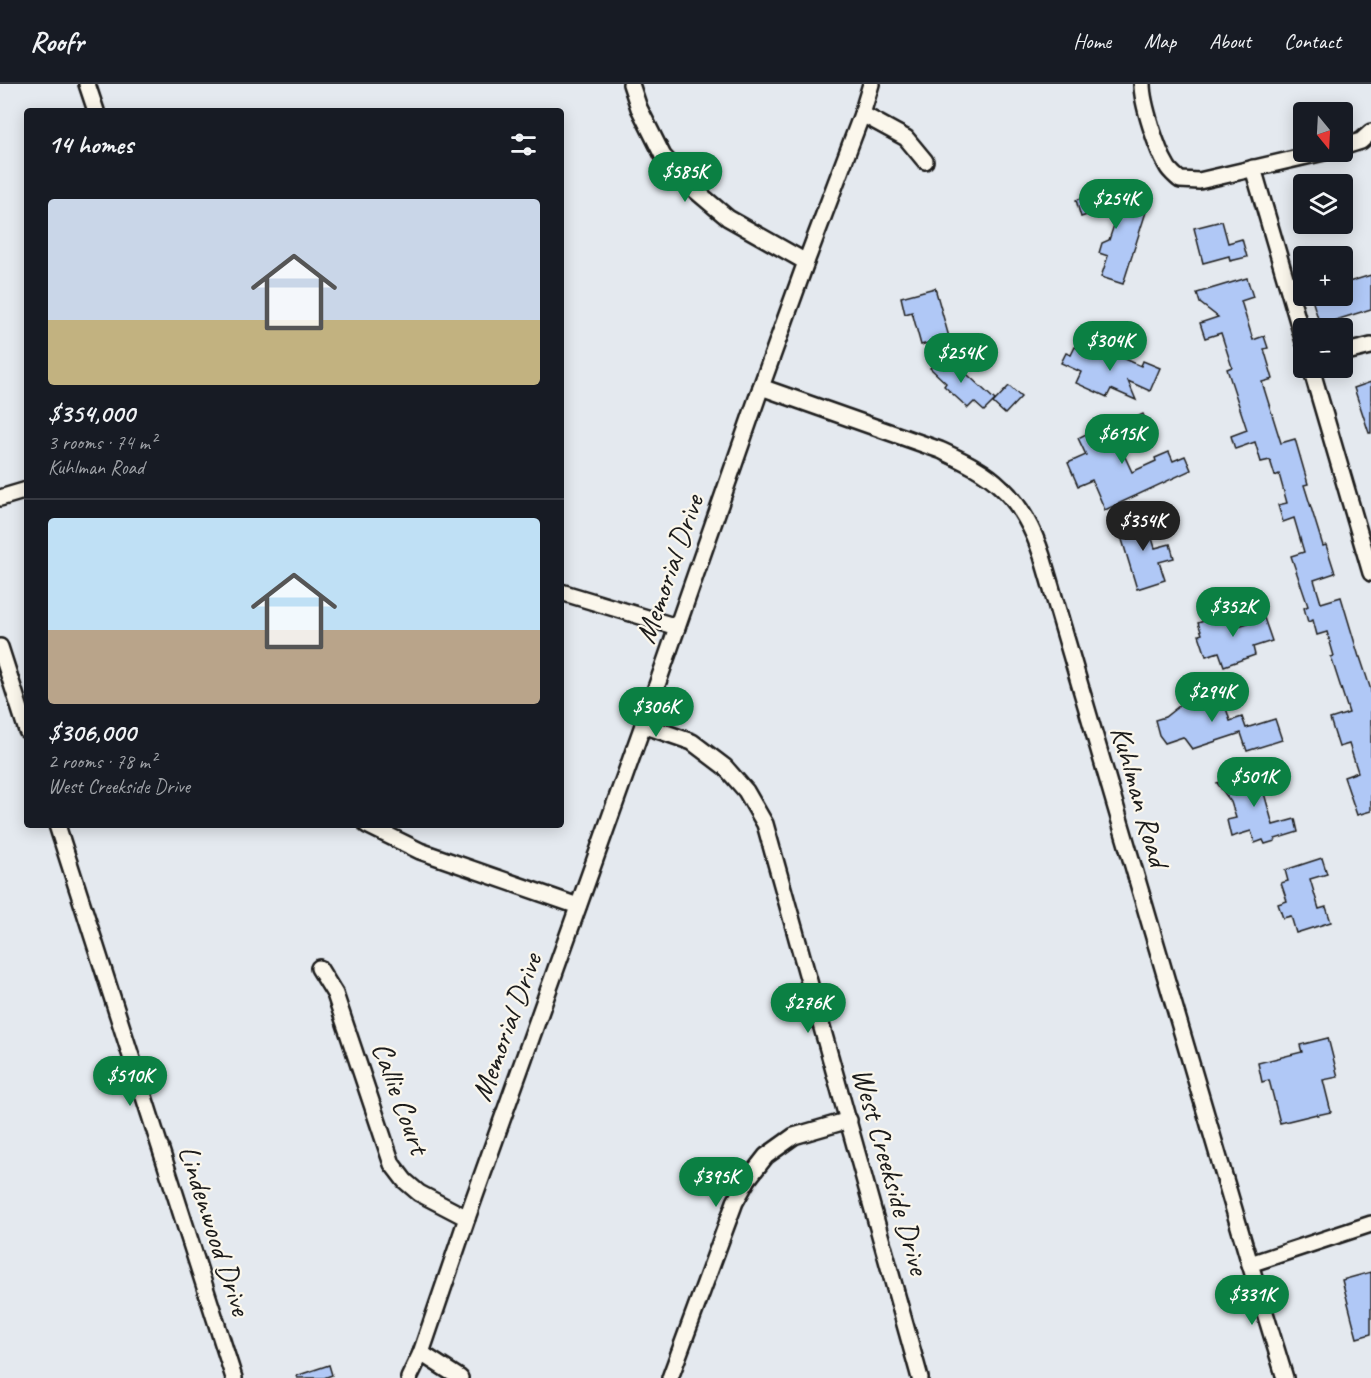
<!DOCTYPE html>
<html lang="en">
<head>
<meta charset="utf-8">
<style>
  body { margin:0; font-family:Caveat,sans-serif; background:#242831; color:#f1f3f6; height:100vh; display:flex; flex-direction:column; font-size:22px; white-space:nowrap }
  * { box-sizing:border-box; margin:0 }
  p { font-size:20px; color:#9ea1a6 }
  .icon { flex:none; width:33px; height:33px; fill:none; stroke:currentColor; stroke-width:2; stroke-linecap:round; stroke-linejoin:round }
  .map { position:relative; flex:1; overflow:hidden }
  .side { position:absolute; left:24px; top:24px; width:540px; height:720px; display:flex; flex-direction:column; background:#171b24; border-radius:6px; box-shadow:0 3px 15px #0003 }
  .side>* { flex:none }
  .needle { width:39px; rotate:162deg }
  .tools { position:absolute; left:1293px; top:18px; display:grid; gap:12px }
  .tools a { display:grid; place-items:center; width:60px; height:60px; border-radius:6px; background:#171b24; box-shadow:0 3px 15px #0003; font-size:30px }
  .price { position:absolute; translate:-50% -51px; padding:0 14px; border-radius:21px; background:#0b8043; color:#fff; font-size:20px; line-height:39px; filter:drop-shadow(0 2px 3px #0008) }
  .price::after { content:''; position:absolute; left:50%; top:36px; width:18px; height:14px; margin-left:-9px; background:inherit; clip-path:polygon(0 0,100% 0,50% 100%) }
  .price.selected { background:#222; color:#fff }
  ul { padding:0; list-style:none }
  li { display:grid; align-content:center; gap:12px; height:318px; padding:0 24px }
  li+li { border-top:2px solid #363941 }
  li span { display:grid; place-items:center; height:186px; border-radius:6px; color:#555 }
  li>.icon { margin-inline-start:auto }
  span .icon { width:108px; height:108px; fill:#fffc; stroke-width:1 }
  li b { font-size:26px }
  h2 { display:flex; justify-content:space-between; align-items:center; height:72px; padding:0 24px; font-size:26px }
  header { display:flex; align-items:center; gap:36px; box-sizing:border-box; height:84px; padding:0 30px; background:#171b24; border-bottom:2px solid #363941 }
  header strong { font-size:28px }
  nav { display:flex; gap:33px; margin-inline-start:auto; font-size:21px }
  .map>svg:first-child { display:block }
  .building { fill:#b0c8f6; stroke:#1c1c1c; stroke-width:1.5 }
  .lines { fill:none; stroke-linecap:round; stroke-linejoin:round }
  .minor-casing { stroke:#1c1c1c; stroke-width:20 }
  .minor { stroke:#fbf7ec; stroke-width:15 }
  .labels { text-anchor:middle; stroke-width:4.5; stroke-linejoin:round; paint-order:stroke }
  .street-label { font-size:30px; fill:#1c1c1c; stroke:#fbf7ec }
</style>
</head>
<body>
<header>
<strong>Roofr</strong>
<nav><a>Home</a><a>Map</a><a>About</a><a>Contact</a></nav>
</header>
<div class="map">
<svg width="1371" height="1294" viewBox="0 0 1371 1294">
  <rect width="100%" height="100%" fill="#e4e9ef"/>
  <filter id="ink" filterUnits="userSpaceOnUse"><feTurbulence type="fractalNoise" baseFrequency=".0167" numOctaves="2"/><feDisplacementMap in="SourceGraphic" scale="12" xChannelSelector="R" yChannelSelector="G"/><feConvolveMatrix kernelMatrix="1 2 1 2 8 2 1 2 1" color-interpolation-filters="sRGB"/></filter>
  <g filter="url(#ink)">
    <g class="building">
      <path d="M1125,100l7,23 14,5 -23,72 -22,-7 7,-21 -9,-3 3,-10 7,-3 12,-36 -40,13 -5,-17z"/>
      <path d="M1222,137l6,22 14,-4 5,18 -17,4 -1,-5 -26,7 -9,-35z"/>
      <path d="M1371,191v34l-51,16 -9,-29h31v-12z"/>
      <path d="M1247,194l6,19 -12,4 12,39 11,-4 4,12 -4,1 9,30 -11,3 19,61 14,-4 13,45 -4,1 19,61 3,-1 9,28 -21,7 7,23 20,-6 18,60h1l11,33v121l-14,4 -13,-38 14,-5 -9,-28 -10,3 -9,-28 19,-6 -18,-56 3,-1 -7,-24 -10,3 -4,-15 -5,2 -4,-14 4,-2 -17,-50 13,-4 -10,-34 -11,4 -5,-17 9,-2 -8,-29 -4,2 -5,-16 -9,2 -6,-20 -20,7 -4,-13 16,-6 -20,-61 5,-2 -11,-34 -16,5 -5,-15 18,-6 -18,-14 -3,-10z"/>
      <path d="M935,204l14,49 -28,8 -9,-33 -7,2 -4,-17z"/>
      <path d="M1075,263l19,8 4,-8 43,19 2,-5 17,7 -10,23 -22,-10 8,19 -25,-11 -4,8 -31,-14 5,-11 -20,-9 5,-10 5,2z"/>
      <path d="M944,269l51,47 -11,11 -10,-9 -6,6 -24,-22 2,-3 -16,-15z"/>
      <path d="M1371,298v51h-2l-15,-45z"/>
      <path d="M1009,302l12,11 -16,17 -12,-11z"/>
      <path d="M1143,330l8,18 -31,14 12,26 24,-11 -1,-3 14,-6 4,9 12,-5 6,14 -86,40 -13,-30 -14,6 -10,-23 18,-8 -8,-17 14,-7 3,6z"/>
      <path d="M1145,431l10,33 15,-4 4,14 -15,4 6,18 -28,9 -20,-66z"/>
      <path d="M1230,528l5,15 29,-9 8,23 -19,6 2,8 -31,11 -5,-14 -13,4 -7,-21 3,-1 -4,-11z"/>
      <path d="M1219,601l11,36 12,-4 4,11 29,-9 7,21 -35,11 -6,-18 -49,16 -9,-12 -18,6 -6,-8 -4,-15 10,-3 19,-15 -1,-3 7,-5z"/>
      <path d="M1271,683l4,15 -13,4 11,39 22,-6 3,13 -23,7v2l-10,3 -2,-4 -8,3 -4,-12 -20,6 -4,-17 9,-2 -5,-16 -14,-19z"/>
      <path d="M1322,774l5,16 -17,5 9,30 7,-2 5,15 -35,11 -5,-17 -8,2 -5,-14 9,-3 -6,-18 7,-2 -3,-11z"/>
      <path d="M1328,954l10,39 -15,3 8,32 -14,3v-1l-37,9 -11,-43 -7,2 -4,-19 44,-11 -2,-7z"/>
      <path d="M1371,1188v62l-14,4 -15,-58z"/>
      <path d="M329,1281l3,10 -8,3h-27l-1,-2z"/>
    </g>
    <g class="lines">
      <g class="minor-casing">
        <g id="minor">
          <path d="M87,0l9,27"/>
          <path d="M631,0l8,24 24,48 33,35 32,27 78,44"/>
          <path d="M1142,0c0,19 15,66 25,82 3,6 9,10 13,14l19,1 125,-29"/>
          <path d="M862,30l44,24 19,23"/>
          <path d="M1342,63l19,-6 10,-9"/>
          <path d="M1253,84l51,174"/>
          <path d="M1342,269l29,-7"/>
          <path d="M1311,284l60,205"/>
          <path d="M761,303l179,63c21,10 44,20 61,37 19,17 33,44 41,69l208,708 35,114"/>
          <path d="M0,414l27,-8"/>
          <path d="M561,508l116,35"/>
          <path d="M0,563l27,84"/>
          <path d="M643,641l49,17 33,25 21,24 19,33 155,554"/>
          <path d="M57,741l177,553"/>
          <path d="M367,741l53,26 158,55"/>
          <path d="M319,884l16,26 57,170 13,17 14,12 48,25"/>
          <path d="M1250,1180l121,-40"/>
          <path d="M421,1269l39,25"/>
          <path d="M409,1294l12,-25 46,-135 176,-493 118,-338 45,-125 56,-148 9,-30"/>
          <path d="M670,1294l65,-176 13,-23 18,-23 28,-20 55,-16"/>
        </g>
      </g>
      <use href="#minor" class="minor"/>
    </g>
  </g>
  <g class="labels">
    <g class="street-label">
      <text transform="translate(669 485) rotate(-71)" y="10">Memorial Drive</text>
      <text transform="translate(1140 712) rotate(74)" y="10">Kuhlman Road</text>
      <text transform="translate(506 943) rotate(-70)" y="10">Memorial Drive</text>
      <text transform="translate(401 1014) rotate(70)" y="10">Callie Court</text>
      <text transform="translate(891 1087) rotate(74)" y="10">West Creekside Drive</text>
      <text transform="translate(215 1146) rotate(72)" y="10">Lindenwood Drive</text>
    </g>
  </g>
</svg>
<div class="tools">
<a><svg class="needle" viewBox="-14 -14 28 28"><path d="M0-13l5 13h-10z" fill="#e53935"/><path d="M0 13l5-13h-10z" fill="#9ea1a6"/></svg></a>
<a><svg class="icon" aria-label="layers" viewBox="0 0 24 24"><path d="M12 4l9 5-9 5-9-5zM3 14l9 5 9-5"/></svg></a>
<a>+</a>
<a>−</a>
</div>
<b class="price" style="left:685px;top:119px">$585K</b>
<b class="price" style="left:1116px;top:146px">$254K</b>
<b class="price" style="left:1110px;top:288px">$304K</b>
<b class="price" style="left:961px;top:300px">$254K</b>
<b class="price" style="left:1122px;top:381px">$615K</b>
<b class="price selected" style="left:1143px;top:468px">$354K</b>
<b class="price" style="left:1233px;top:554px">$352K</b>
<b class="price" style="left:1212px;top:639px">$294K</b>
<b class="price" style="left:656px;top:654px">$306K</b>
<b class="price" style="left:1254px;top:724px">$501K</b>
<b class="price" style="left:808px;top:950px">$276K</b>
<b class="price" style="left:130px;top:1023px">$510K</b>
<b class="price" style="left:716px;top:1124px">$395K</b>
<b class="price" style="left:1252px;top:1242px">$331K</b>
<section class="side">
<h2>14 homes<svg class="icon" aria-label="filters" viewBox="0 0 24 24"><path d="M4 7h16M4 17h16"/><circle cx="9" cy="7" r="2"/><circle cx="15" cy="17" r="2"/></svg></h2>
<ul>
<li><span style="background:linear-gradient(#c9d6e8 65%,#c2b280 0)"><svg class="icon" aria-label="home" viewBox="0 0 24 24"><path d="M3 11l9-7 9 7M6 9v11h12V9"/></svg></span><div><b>$354,000</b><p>3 rooms · 74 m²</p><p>Kuhlman Road</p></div></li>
<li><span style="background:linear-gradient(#bfe0f5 60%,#b9a48a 0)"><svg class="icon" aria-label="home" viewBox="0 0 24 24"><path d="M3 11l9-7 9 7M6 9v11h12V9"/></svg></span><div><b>$306,000</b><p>2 rooms · 78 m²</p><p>West Creekside Drive</p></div></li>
</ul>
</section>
</div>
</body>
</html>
